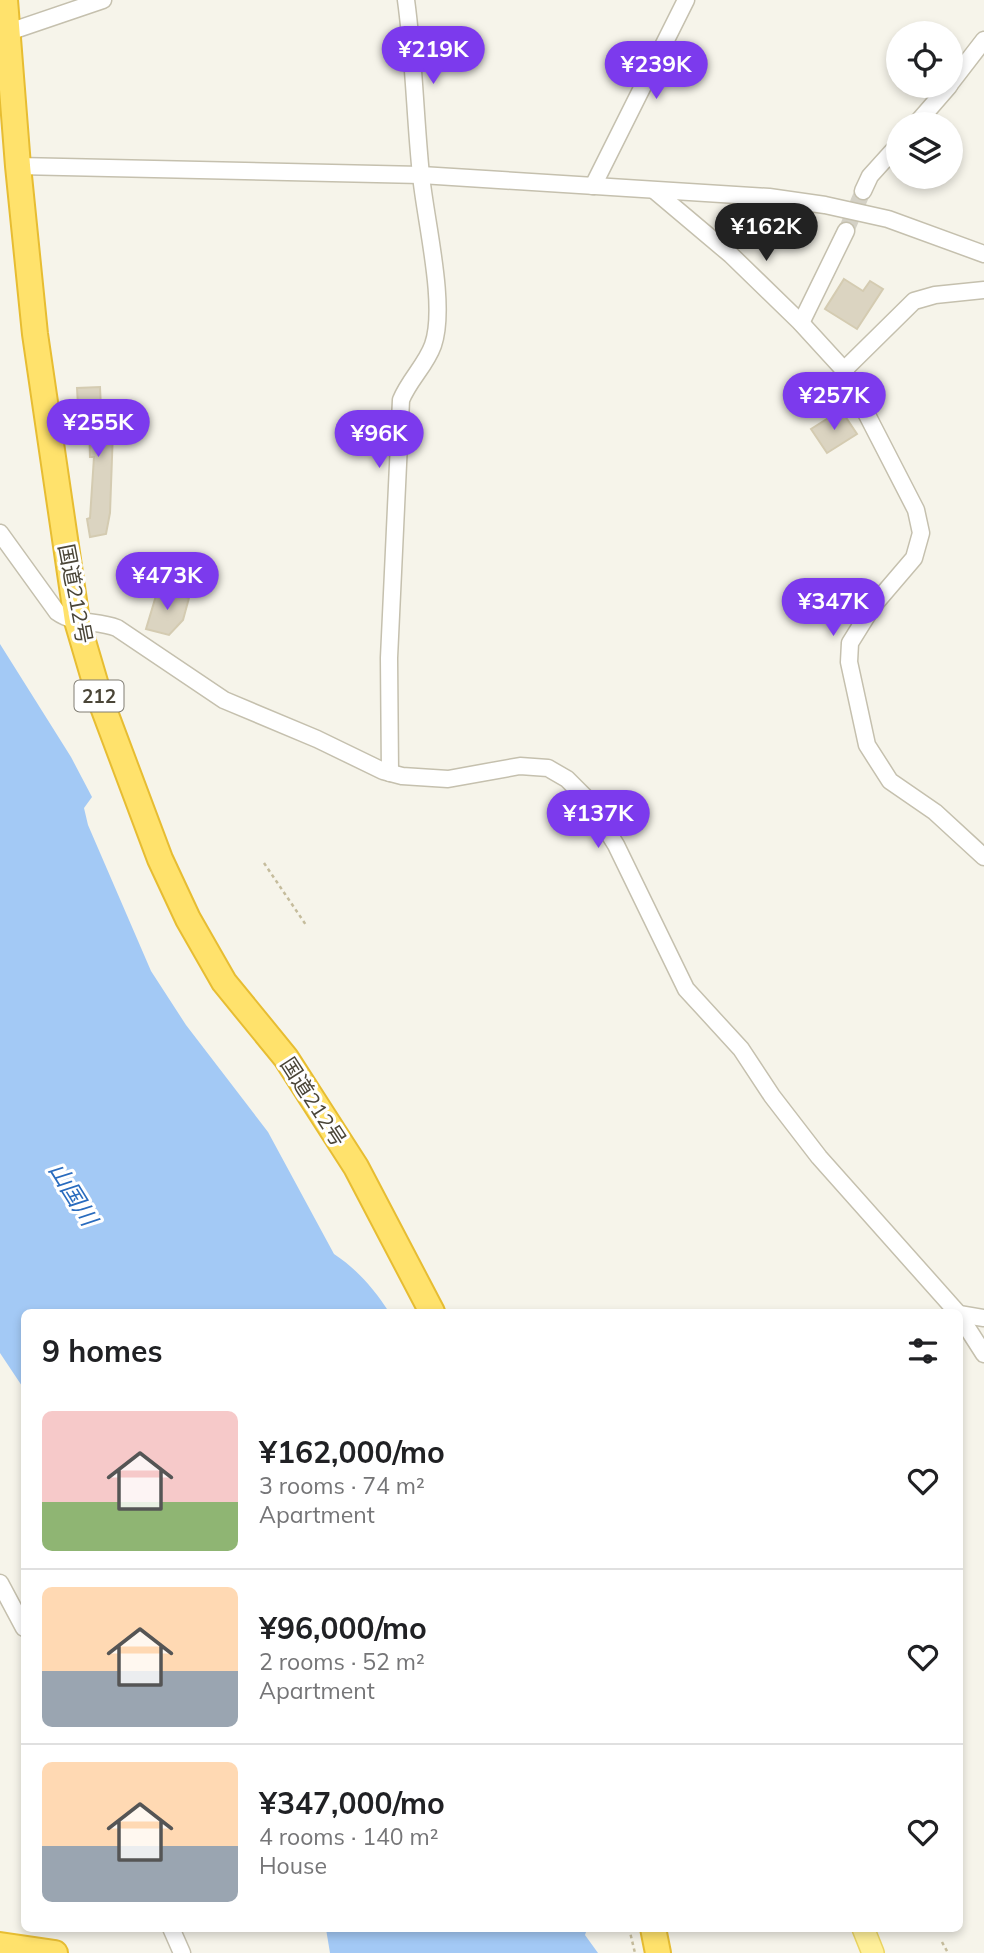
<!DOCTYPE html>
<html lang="en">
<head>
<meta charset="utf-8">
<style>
  body { margin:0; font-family:Mulish,"Noto Sans JP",sans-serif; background:#f2f2f2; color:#202124; height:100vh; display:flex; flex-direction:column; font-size:26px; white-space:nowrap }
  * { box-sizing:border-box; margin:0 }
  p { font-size:23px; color:#757577 }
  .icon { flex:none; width:38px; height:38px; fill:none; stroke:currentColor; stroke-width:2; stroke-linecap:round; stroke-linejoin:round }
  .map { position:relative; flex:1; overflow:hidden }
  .panel { position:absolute; left:21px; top:1309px; width:942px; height:623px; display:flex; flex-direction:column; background:#fff; border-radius:10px; box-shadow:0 4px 10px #0003 }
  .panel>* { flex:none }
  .tools { position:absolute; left:886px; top:21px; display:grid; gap:14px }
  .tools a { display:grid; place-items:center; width:77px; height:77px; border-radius:50%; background:#fff; box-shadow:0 4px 10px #0003; font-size:35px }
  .price { position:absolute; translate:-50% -60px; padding:0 16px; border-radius:24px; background:#7c3aed; color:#fff; font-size:23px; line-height:46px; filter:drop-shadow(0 2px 4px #0008) }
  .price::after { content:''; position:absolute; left:50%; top:42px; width:21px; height:16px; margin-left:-10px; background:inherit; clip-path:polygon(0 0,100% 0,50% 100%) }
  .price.current { background:#222; color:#fff }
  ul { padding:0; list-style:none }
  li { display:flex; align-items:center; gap:21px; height:175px; padding:0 21px }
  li+li { border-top:2px solid #e0e0e0 }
  li span { display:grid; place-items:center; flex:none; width:196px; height:140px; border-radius:10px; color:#555 }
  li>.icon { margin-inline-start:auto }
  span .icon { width:84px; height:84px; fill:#fffc; stroke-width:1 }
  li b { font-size:30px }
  h2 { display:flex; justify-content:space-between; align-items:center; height:84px; padding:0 21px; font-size:30px }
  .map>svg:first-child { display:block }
  .water { fill:#a3c9f5 }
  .building { fill:#dbd4c1; stroke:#d4cbb1; stroke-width:2 }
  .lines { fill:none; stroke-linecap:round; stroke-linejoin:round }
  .minor-tunnel { stroke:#d4d1c6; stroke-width:16; stroke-dasharray:16 8; stroke-linecap:butt }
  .minor-casing { stroke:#c5c0ae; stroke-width:19 }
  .major-casing { stroke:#ebd562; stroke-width:24 }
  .highway-casing { stroke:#e7bd32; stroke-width:28 }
  .path { stroke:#c5bc9c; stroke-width:2.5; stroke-dasharray:3.5 3.5; stroke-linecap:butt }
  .minor { stroke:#fff; stroke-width:16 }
  .major { stroke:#fff09a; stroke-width:21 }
  .highway { stroke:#ffe26c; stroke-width:24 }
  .labels { text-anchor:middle; stroke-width:6; stroke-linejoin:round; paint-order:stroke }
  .shield { fill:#fff; stroke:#807d73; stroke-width:2 }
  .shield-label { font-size:19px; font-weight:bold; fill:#4a4537 }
  .street-label { font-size:21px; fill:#4a4537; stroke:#fff }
  .water-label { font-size:23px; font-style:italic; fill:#286bbe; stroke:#fff }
</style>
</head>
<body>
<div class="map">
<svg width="984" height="1953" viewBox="0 0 984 1953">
  <rect width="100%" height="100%" fill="#f6f4ea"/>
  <g class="water">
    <path d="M0,644l71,113 21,40 -8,11 4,17 63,146 35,54 82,107 66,122c23,15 40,35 55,58h-365v77l-24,-36z"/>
    <path d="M326,1929h261l-2,6 13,18h-268z"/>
  </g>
  <g class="building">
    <path d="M844,279l19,12 7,-10 13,8 -26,40 -32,-20z"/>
    <path d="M100,387l2,43h11l-3,83 -4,21 -16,3 -3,-18 3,-1 4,-61h-4l-1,-35 -10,1 -2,-35z"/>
    <path d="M841,410l16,24 -30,19 -16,-24z"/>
    <path d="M158,589l31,9 -6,22 -14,15 -23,-6z"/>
  </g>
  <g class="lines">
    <path class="minor-tunnel" d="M846,231l17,-40"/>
    <g class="minor-casing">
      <g id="minor">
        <path d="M0,35l103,-35"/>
        <path d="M950,84l34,-44"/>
        <path d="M916,124l33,-38"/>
        <path d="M18,166l403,9 348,22 56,8 63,14 96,35"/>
        <path d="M593,186l93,-186"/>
        <path d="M655,191l76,64 70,68 43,47 72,140 5,23 -7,25 -41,48 -23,37 -1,19 18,83 23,36 45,31 49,45"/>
        <path d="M863,191l7,-15 28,-31"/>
        <path d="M801,323l45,-92"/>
        <path d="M844,370l70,-69 21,-6 49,-5"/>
        <path d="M0,533l57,79c18,13 40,8 60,16l107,72 93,39 66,32 19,5 46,3 72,-13 28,2 19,11 21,21 28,45 70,144 55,60 31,47 47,61 138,155"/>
        <path d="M390,773l-1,-115 12,-258c8,-20 25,-35 32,-55 14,-40 -8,-126 -12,-170 -6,-58 -7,-117 -15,-175"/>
        <path d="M959,1314l25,4"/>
        <path d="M959,1315l25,39"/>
        <path d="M0,1583l24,45"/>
        <path d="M171,1928l11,25"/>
      </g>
    </g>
    <g class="major-casing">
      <path id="major" d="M863,1928l10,25"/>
    </g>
    <g class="highway-casing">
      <g id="highway">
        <path d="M5,0l13,166 17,168 42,287 23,78 60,160 28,60 36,63 62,76 70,109 76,145"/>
        <path d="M653,1928l5,25"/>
        <path d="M0,1945l55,8"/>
      </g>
    </g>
    <g class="path">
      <path d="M264,863l42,62"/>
      <path d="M629,1928l6,25"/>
      <path d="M942,1942l6,11"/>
    </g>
    <use href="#minor" class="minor"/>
    <use href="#major" class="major"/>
    <use href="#highway" class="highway"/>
  </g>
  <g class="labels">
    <rect class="shield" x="74.5" y="680.5" width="49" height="31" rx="5"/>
    <g class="shield-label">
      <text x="99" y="703">212</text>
    </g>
    <g class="street-label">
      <text transform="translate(75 594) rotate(79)" y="7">国道212号</text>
      <text transform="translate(313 1102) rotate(57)" y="7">国道212号</text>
    </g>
    <g class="water-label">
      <text transform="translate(73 1194) rotate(58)" y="8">山国川</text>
    </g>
  </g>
</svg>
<div class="tools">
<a><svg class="icon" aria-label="locate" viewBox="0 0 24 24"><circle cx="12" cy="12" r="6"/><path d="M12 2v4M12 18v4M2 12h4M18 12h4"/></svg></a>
<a><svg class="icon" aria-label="layers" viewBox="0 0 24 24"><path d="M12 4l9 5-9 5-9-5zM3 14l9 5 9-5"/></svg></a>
</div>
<b class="price" style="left:433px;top:86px">¥219K</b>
<b class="price" style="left:656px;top:101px">¥239K</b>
<b class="price current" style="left:766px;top:263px">¥162K</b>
<b class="price" style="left:834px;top:432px">¥257K</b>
<b class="price" style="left:98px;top:459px">¥255K</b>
<b class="price" style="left:379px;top:470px">¥96K</b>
<b class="price" style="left:167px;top:612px">¥473K</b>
<b class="price" style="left:833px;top:638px">¥347K</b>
<b class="price" style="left:598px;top:850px">¥137K</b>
<section class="panel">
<h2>9 homes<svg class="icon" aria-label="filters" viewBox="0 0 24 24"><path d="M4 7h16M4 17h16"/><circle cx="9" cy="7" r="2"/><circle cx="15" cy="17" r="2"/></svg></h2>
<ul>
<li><span style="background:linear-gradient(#f6c9c9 65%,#8fb573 0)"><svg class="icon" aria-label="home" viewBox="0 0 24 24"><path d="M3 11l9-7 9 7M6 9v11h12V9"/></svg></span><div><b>¥162,000/mo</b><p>3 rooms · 74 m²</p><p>Apartment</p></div><svg class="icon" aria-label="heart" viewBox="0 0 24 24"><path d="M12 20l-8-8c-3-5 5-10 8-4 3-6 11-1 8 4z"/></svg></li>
<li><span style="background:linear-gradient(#ffd9b3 60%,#9aa5b1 0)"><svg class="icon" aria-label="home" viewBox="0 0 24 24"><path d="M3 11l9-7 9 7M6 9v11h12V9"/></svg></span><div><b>¥96,000/mo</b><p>2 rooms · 52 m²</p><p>Apartment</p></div><svg class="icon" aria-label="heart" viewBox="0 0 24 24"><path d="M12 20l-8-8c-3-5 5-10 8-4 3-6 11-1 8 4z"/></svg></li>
<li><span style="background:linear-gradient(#ffd9b3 60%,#9aa5b1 0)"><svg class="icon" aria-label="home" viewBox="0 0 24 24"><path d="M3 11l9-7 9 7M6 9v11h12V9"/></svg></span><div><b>¥347,000/mo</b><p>4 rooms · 140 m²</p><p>House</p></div><svg class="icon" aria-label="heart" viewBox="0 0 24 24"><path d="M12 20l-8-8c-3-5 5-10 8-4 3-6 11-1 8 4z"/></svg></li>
</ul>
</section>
</div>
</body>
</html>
